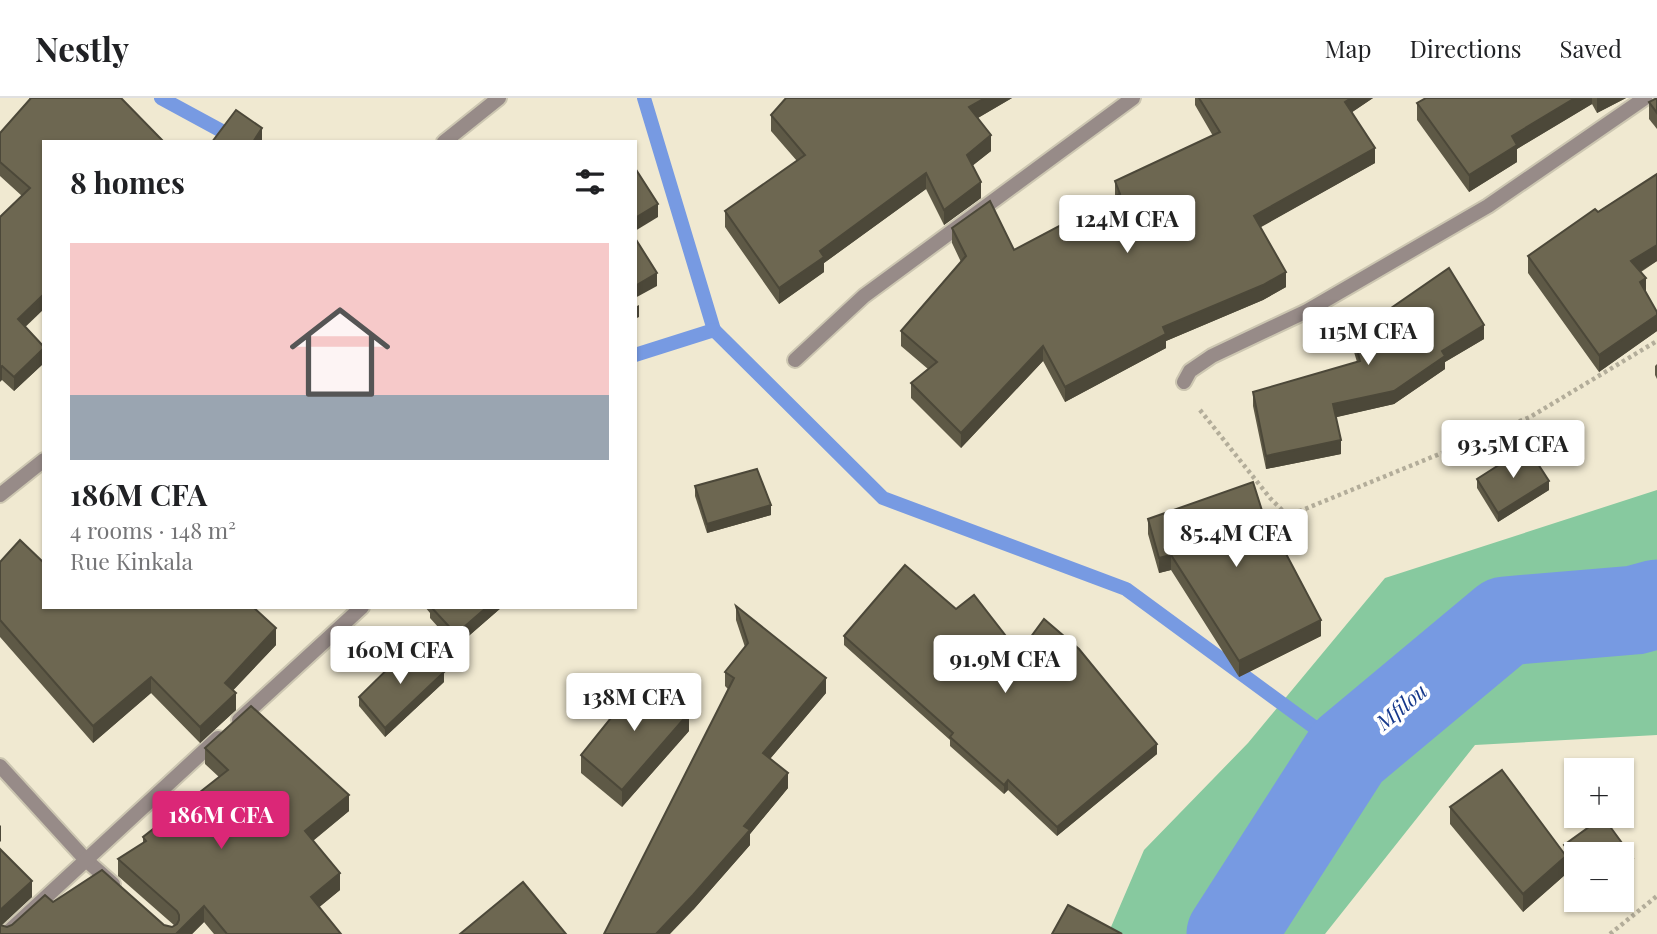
<!DOCTYPE html>
<html lang="en">
<head>
<meta charset="utf-8">
<style>
  body { margin:0; font-family:"Playfair Display",serif; background:#f6f6f6; color:#202124; height:100vh; display:flex; flex-direction:column; font-size:26px; white-space:nowrap }
  * { box-sizing:border-box; margin:0 }
  p { font-size:23px; color:#757577 }
  .icon { flex:none; width:38px; height:38px; fill:none; stroke:currentColor; stroke-width:2; stroke-linecap:round; stroke-linejoin:round }
  .map { position:relative; flex:1; overflow:hidden }
  .details { position:absolute; left:42px; top:42px; width:595px; height:469px; display:flex; flex-direction:column; background:#fff; border-radius:0px; box-shadow:0 2px 5px #0004 }
  .details>* { flex:none }
  .controls { position:absolute; left:1564px; top:660px; display:grid; gap:14px }
  .controls a { display:grid; place-items:center; width:70px; height:70px; border-radius:0px; background:#fff; box-shadow:0 2px 5px #0004; font-size:35px }
  .price { position:absolute; translate:-50% -60px; padding:0 16px; border-radius:7px; background:#fff; color:#222; font-size:23px; line-height:46px; filter:drop-shadow(0 2px 4px #0008) }
  .price::after { content:''; position:absolute; left:50%; top:42px; width:21px; height:16px; margin-left:-10px; background:inherit; clip-path:polygon(0 0,100% 0,50% 100%) }
  .price.current { background:#db2777; color:#fff }
  ul { padding:0; list-style:none }
  li { display:grid; align-content:center; gap:14px; height:371px; padding:0 28px }
  li+li { border-top:2px solid #e0e0e0 }
  li span { display:grid; place-items:center; height:217px; border-radius:0px; color:#555 }
  li>.icon { margin-inline-start:auto }
  span .icon { width:126px; height:126px; fill:#fffc; stroke-width:1 }
  li b { font-size:30px }
  h2 { display:flex; justify-content:space-between; align-items:center; height:84px; padding:0 28px; font-size:30px }
  header { display:flex; align-items:center; gap:42px; box-sizing:border-box; height:98px; padding:0 35px; background:#fff; border-bottom:2px solid #e0e0e0 }
  header strong { font-size:33px }
  nav { display:flex; gap:38px; margin-inline-start:auto; font-size:24px }
  .map>svg:first-child { display:block }
  .green { fill:#87c99f }
  .lines { fill:none; stroke-linecap:round; stroke-linejoin:round }
  .stream { stroke:#779ae2; stroke-width:14 }
  .river { stroke:#779ae2; stroke-width:89 }
  .minor-casing { stroke:#ccc6b1; stroke-width:18 }
  .path { stroke:#b3ad9a; stroke-width:4.5; stroke-dasharray:3.5 3.5; stroke-linecap:butt }
  .minor { stroke:#978b88; stroke-width:14 }
  .wall { fill:#5e5946 }
  .shaded-wall { fill:#4c4839 }
  .building { fill:#6d6751; stroke:#4c4839; stroke-width:2 }
  .labels { text-anchor:middle; stroke-width:7; stroke-linejoin:round; paint-order:stroke }
  .water-label { font-size:21px; font-style:italic; fill:#16388b; stroke:#fff }
</style>
</head>
<body>
<header>
<strong>Nestly</strong>
<nav><a>Map</a><a>Directions</a><a>Saved</a></nav>
</header>
<div class="map">
<svg width="1657" height="836" viewBox="0 0 1657 836">
  <rect width="100%" height="100%" fill="#f0e9d1"/>
  <path class="green" d="M1657,392v245l-182,10 -150,189h-217l36,-84 104,-107 137,-165z"/>
  <g class="lines">
    <g class="stream">
      <path d="M161,0l81,44"/>
      <path d="M644,0l70,232"/>
      <path d="M635,257l79,-25 169,168 243,91 222,163"/>
    </g>
    <path class="river" d="M1231,836l117,-182 157,-131 130,-11 22,-6"/>
    <g class="minor-casing">
      <g id="minor">
        <path d="M444,44l55,-44"/>
        <path d="M795,262l69,-64 269,-198"/>
        <path d="M1184,284l6,-11 22,-15 95,-45 181,-105 157,-108"/>
        <path d="M0,397l44,-35"/>
        <path d="M239,622l123,-113"/>
        <path d="M0,668l86,94 27,24"/>
        <path d="M6,836l212,-196"/>
      </g>
    </g>
    <g class="path">
      <path d="M1200,312l70,88 14,14 16,-1 230,-94 127,-76"/>
      <path d="M1610,836l47,-38"/>
    </g>
    <use href="#minor" class="minor"/>
  </g>
  <g class="wall">
    <path d="M29,0h92l-96,229 19,20v16l-30,28 -12,-11 -2,-163 22,-21 -22,-20v-43l30,-34z"/>
    <path d="M1012,0l-34,20 13,33 -19,15 9,32 -37,27 -18,-36 -102,74v9l-45,32 -54,-77v-16l72,-50 -26,-30v-16z"/>
    <path d="M1195,0h178l-21,14 23,51 -115,64 26,60 -23,13 -97,41v7l-101,54 -22,-41 -82,87 -50,-50v-15l17,-14 -27,-23v-15l60,-69 -9,-19v-15l62,22 101,-53v-16l98,-45 -18,-31z"/>
    <path d="M1426,0h200l-29,15 -5,-9 -75,45v13l-48,30 -52,-72v-17z"/>
    <path d="M1657,0v31l-8,-10v-17z"/>
    <path d="M1657,76v87l-16,11 5,21 11,19v19l-58,41 -71,-99v-17z"/>
    <path d="M1381,217l103,24 -39,23v7l-51,35 -58,13 5,37 -75,15 -13,-63v-14l104,-30 -3,-10v-14l29,-6 -2,-3z"/>
    <path d="M1657,266v15l-2,-4v-9z"/>
    <path d="M1477,381l72,11 -51,32 -21,-34z"/>
    <path d="M695,388l76,29 -64,18 -12,-37z"/>
    <path d="M1148,421l127,33 46,84 -82,41 -68,-107 -12,3 -11,-39z"/>
    <path d="M0,464l44,45 232,38 -43,45 3,20 -36,33 -49,-50 -58,50 -93,-106z"/>
    <path d="M736,508l90,87 -56,66 18,29 -38,46v11l-57,65 35,-221 -3,-3v-14l20,-25 -9,-27z"/>
    <path d="M425,509h77l-46,40 -26,-29v-5z"/>
    <path d="M844,538l175,17 138,101 -100,82 -49,-46 -4,4 -54,-48v-6l-106,-95z"/>
    <path d="M444,584l-59,55 -26,-31v-9z"/>
    <path d="M689,633l-67,76 -41,-34v-18z"/>
    <path d="M205,650l144,63 -36,30 27,49 -21,17 22,27h-127l-10,-12 -12,12h-192v-85l32,48 -31,28 6,2 46,-25 119,25 3,-1 -57,-50v-17l25,-16v-6l76,-60 -14,-13z"/>
    <path d="M1502,672l62,83v-8l39,-28 30,41v9l-11,8v-21h-45v17l-11,-13v16l-43,38 -73,-88v-17z"/>
  </g>
  <g class="shaded-wall">
    <path d="M985,0h27l-43,25v-16z"/>
    <path d="M1351,0h22l-28,19v-15z"/>
    <path d="M1575,0h17v6l-75,45v13l-48,30v-17l43,-39z"/>
    <path d="M1597,0h29l-29,15z"/>
    <path d="M262,30v14h-9z"/>
    <path d="M991,37v16l-24,19v-15z"/>
    <path d="M1375,50v15l-121,68v-15z"/>
    <path d="M926,75v16l-102,74v9l-45,32v-16l41,-37z"/>
    <path d="M981,84v16l-37,27v-15z"/>
    <path d="M658,106v13l-23,14v-13z"/>
    <path d="M1657,147v16l-26,16v-16z"/>
    <path d="M1286,174v15l-23,13 -97,41v7l-101,54v-15l98,-60z"/>
    <path d="M657,175v13l-22,12v-12z"/>
    <path d="M1646,180v16l-6,-12z"/>
    <path d="M44,196v15l-26,25v-15z"/>
    <path d="M639,207v12l-4,2v-12z"/>
    <path d="M1657,217v16l-58,41v-17z"/>
    <path d="M1484,227v14l-39,23v7l-51,35 -61,14v-14l109,-53z"/>
    <path d="M1043,248v15l-82,87v-15z"/>
    <path d="M44,250v15l-30,28v-14z"/>
    <path d="M2,268v14l-2,2v-15z"/>
    <path d="M1341,342v14l-75,15v-13z"/>
    <path d="M1549,383v9l-51,32v-9z"/>
    <path d="M771,407v10l-64,18v-9z"/>
    <path d="M1171,457v15l-12,3v-15z"/>
    <path d="M487,509h15l-46,40v-13z"/>
    <path d="M1321,522v16l-82,41v-16z"/>
    <path d="M276,530v17l-51,54v-16z"/>
    <path d="M444,574v10l-59,55v-9z"/>
    <path d="M151,579v16l-58,50v-17z"/>
    <path d="M826,580v15l-63,74v-14z"/>
    <path d="M236,595v17l-36,33v-16z"/>
    <path d="M689,615v18l-67,76v-17z"/>
    <path d="M1157,646v10l-100,82v-9z"/>
    <path d="M788,675v15l-38,46v11l-57,65 -23,24h-14z"/>
    <path d="M1008,682v10l-4,4v-9z"/>
    <path d="M349,697v16l-44,36v-16z"/>
    <path d="M1,727v16l-1,1v-16z"/>
    <path d="M1566,758v18l-43,38v-18z"/>
    <path d="M1633,760v9l-11,8v-9z"/>
    <path d="M340,775v17l-29,24v-17z"/>
    <path d="M32,783v16l-32,30v-17z"/>
    <path d="M204,808v16l-12,12h-16z"/>
  </g>
  <g class="building">
    <path d="M31,0h90l43,44h-120v152l-26,25 26,28v1l-30,29 -12,-11 -2,1v-150l30,-29 -30,-26v-29z"/>
    <path d="M786,0h199l-16,9 22,28 -24,20 14,27 -37,28 -18,-37 -106,78 4,6 -45,31 -54,-77 80,-56 -34,-40z"/>
    <path d="M1199,0h152l-6,4 30,46 -121,68 32,56 -23,13 -100,42 3,7 -101,53 -22,-41 -82,87 -50,-50 26,-21 -36,-31 65,-75 -14,-28 38,-27 24,49 106,-56 -5,-13 105,-49z"/>
    <path d="M1426,0h149l-63,38 5,9 -48,30 -52,-72z"/>
    <path d="M1657,0v15l-8,-11z"/>
    <path d="M236,12l26,18 -9,14h-41z"/>
    <path d="M635,70l23,36 -23,14z"/>
    <path d="M1657,76v71l-26,16 15,17 -6,4 17,30v3l-58,40 -71,-99 67,-47 3,3z"/>
    <path d="M635,140l22,35 -22,13z"/>
    <path d="M1449,170l35,57 -42,26 3,5 -51,35 -61,13 8,36 -75,16 -13,-64 107,-31 -6,-23 37,-8 -10,-15z"/>
    <path d="M1527,349l22,34 -51,32 -21,-34z"/>
    <path d="M757,371l14,36 -64,19 -12,-38z"/>
    <path d="M1253,384l22,70 8,-4 38,72 -82,41 -68,-106 -12,3 -11,-39z"/>
    <path d="M20,442l24,23v44h209l23,21 -51,55 11,10 -36,34 -49,-50 -58,49 -93,-106v-58z"/>
    <path d="M905,467l51,44 18,-14 45,58 25,-34 35,30 78,95 -100,83 -49,-47 -4,5 -54,-48 3,-4 -109,-97z"/>
    <path d="M736,508l90,72 -63,75 25,20 -44,53 6,4 -57,65 -37,39h-52l130,-256 -9,-6 23,-29z"/>
    <path d="M431,509h56l-31,27z"/>
    <path d="M412,547l32,27 -59,56 -26,-31z"/>
    <path d="M644,579l45,36 -67,77 -41,-35z"/>
    <path d="M251,608l98,89 -44,36 35,42 -29,24 30,37h-114l-23,-28 -28,28h-176v-9l7,2 5,-2 33,-30 8,7 49,-32 62,55 8,2 5,-3 2,-4v-5l-2,-4 -59,-52 28,-18 -3,-4 85,-67 -23,-22z"/>
    <path d="M1502,672l64,86 -43,38 -73,-87z"/>
    <path d="M1603,719l30,41 -11,8v-12h-45v8l-13,-17z"/>
    <path d="M0,751l32,32 -32,29z"/>
    <path d="M523,784l43,52h-106z"/>
    <path d="M1068,807l54,29h-70z"/>
  </g>
  <g class="labels">
    <g class="water-label">
      <text transform="translate(1402 609) rotate(-40)" y="7">Mfilou</text>
    </g>
  </g>
</svg>
<div class="controls">
<a>+</a>
<a>−</a>
</div>
<b class="price" style="left:1127px;top:157px">124M CFA</b>
<b class="price" style="left:1368px;top:269px">115M CFA</b>
<b class="price" style="left:1513px;top:382px">93.5M CFA</b>
<b class="price" style="left:1236px;top:471px">85.4M CFA</b>
<b class="price" style="left:400px;top:588px">160M CFA</b>
<b class="price" style="left:1005px;top:597px">91.9M CFA</b>
<b class="price" style="left:634px;top:635px">138M CFA</b>
<b class="price current" style="left:221px;top:753px">186M CFA</b>
<section class="details">
<h2>8 homes<svg class="icon" aria-label="filters" viewBox="0 0 24 24"><path d="M4 7h16M4 17h16"/><circle cx="9" cy="7" r="2"/><circle cx="15" cy="17" r="2"/></svg></h2>
<ul>
<li><span style="background:linear-gradient(#f6c9c9 70%,#9aa5b1 0)"><svg class="icon" aria-label="home" viewBox="0 0 24 24"><path d="M3 11l9-7 9 7M6 9v11h12V9"/></svg></span><div><b>186M CFA</b><p>4 rooms · 148 m²</p><p>Rue Kinkala</p></div></li>
</ul>
</section>
</div>
</body>
</html>
